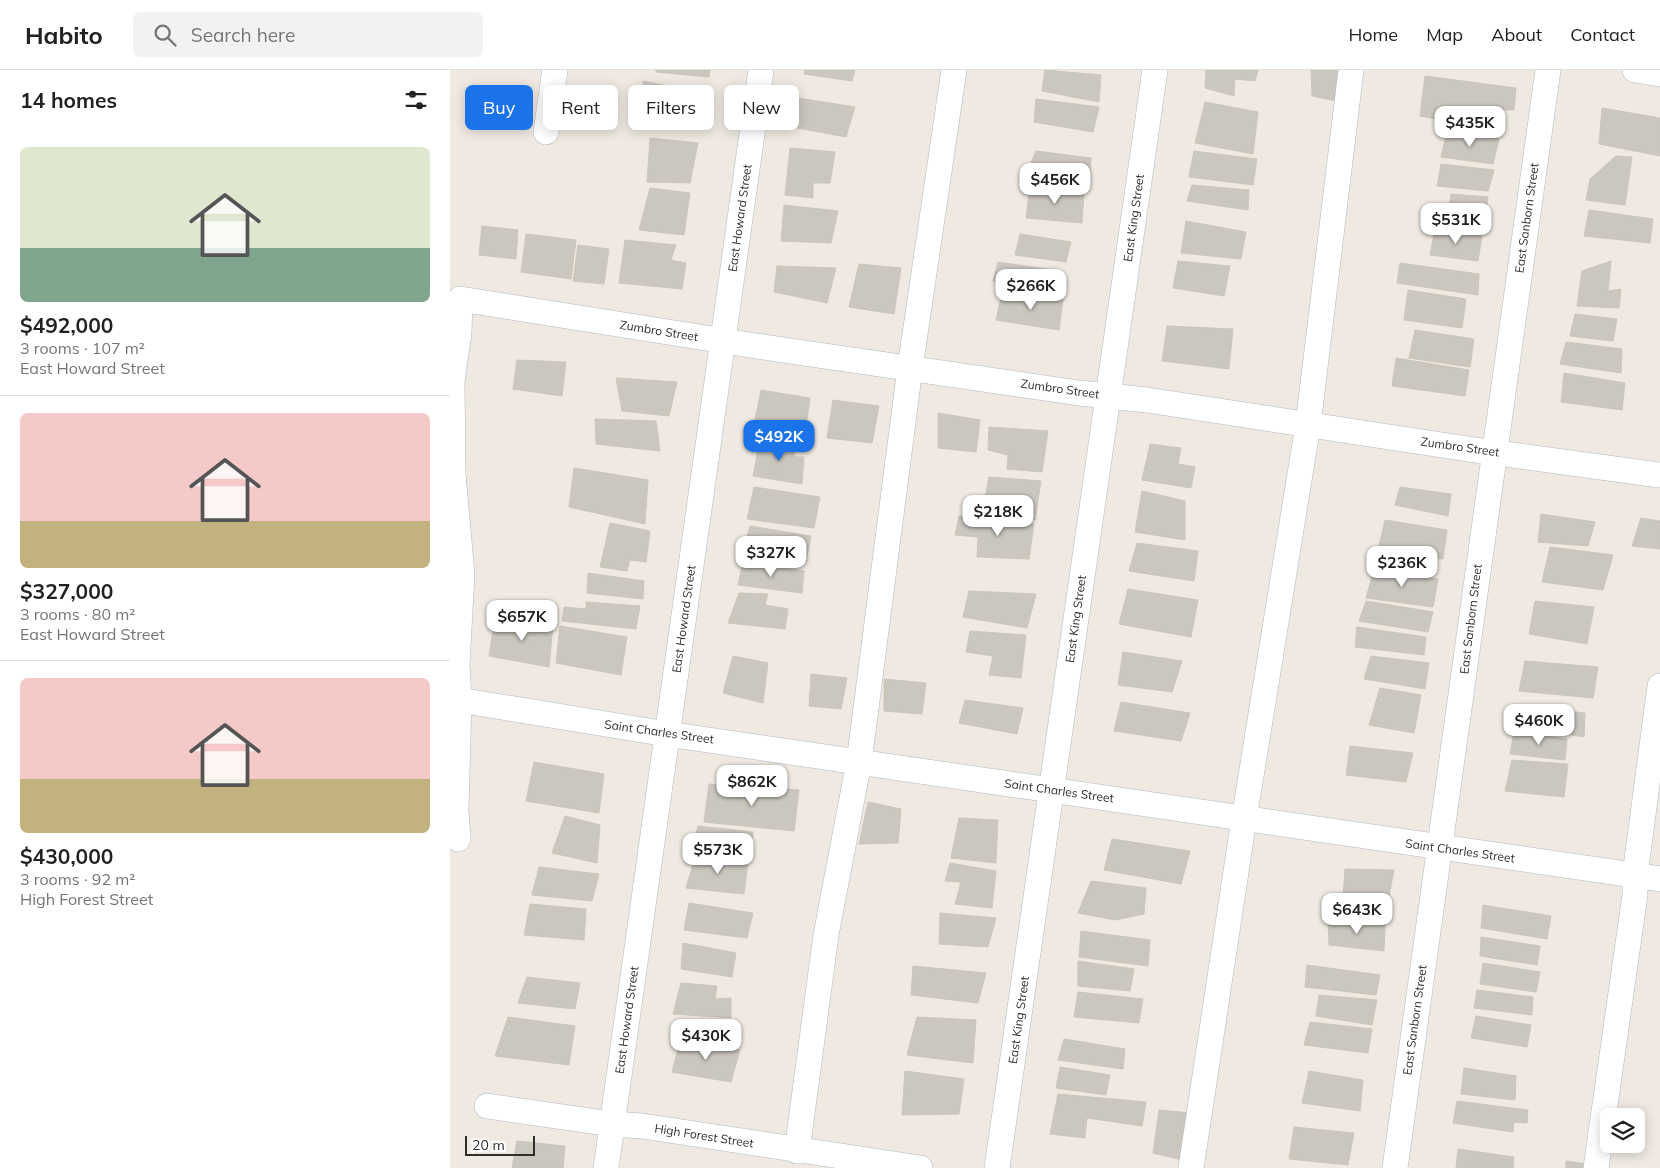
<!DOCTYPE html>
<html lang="en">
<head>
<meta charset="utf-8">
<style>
  body { margin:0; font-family:Mulish,sans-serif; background:#f2f2f2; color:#202124; height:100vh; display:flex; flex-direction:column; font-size:19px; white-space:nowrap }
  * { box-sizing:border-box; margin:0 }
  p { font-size:16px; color:#757577 }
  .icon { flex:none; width:28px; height:28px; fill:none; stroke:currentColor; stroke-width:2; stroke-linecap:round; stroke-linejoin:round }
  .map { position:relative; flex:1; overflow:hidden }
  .sheet { display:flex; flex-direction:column; background:#fff; width:450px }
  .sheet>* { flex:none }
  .guide { position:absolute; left:15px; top:15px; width:475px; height:45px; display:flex; gap:10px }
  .tools { position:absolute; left:1150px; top:1038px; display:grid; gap:10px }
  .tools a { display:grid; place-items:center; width:45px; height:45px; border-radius:8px; background:#fff; box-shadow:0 2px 12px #0003; font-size:25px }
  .scale { position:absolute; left:15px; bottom:12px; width:70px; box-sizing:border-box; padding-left:5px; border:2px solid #2e2e2e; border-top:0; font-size:14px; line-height:18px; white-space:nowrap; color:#2e2e2e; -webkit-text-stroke:4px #fff; paint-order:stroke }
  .price { position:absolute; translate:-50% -42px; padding:0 11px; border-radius:10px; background:#fff; color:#222; font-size:16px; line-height:32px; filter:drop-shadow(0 1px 2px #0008) }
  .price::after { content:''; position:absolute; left:50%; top:30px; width:15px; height:11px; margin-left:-8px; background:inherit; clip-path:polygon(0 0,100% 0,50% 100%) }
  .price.selected { background:#1a73e8; color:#fff }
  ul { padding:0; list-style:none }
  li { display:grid; align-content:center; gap:10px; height:265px; padding:0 20px }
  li+li { border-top:1px solid #e0e0e0 }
  li span { display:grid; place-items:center; height:155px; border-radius:8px; color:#555 }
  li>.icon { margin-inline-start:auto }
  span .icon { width:90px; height:90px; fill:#fffc; stroke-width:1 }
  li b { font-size:21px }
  h2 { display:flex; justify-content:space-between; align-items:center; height:60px; padding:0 20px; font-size:21px }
  .chip { padding:0 18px; border-radius:8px; background:#fff; box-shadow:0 2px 12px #0003; font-size:18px; line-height:45px }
  .chip.selected { background:#1a73e8; color:#fff }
  header { display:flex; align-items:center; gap:30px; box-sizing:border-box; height:70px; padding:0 25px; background:#fff; border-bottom:1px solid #e0e0e0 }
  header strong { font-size:24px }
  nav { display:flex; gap:28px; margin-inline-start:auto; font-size:18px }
  .search { width:350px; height:45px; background:#f2f2f2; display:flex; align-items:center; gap:12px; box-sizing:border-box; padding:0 18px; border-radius:8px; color:#757577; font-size:19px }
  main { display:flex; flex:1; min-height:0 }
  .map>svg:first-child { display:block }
  .building { fill:#cbc7bf; stroke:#cbc5ba }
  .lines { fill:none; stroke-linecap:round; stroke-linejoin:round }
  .minor-casing { stroke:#b4b7c1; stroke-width:26 }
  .minor { stroke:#fff; stroke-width:25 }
  .labels { text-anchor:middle; stroke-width:4; stroke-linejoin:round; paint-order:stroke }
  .street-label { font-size:12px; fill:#2e2e2e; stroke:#fff }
</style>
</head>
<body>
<header>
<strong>Habito</strong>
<div class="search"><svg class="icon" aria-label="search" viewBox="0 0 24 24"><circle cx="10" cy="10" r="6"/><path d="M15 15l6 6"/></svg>Search here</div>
<nav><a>Home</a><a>Map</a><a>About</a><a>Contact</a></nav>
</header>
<main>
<section class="sheet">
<h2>14 homes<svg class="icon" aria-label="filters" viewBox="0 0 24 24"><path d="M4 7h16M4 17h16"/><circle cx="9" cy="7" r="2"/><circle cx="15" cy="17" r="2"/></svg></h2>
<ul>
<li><span style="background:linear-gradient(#dfe7d0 65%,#7fa58c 0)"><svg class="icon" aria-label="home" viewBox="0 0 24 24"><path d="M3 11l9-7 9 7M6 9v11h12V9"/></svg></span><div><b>$492,000</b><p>3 rooms · 107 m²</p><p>East Howard Street</p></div></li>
<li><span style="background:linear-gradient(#f6c9c9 70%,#c2b280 0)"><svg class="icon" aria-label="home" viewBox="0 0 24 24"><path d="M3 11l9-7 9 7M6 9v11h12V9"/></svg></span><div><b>$327,000</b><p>3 rooms · 80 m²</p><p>East Howard Street</p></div></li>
<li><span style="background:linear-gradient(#f6c9c9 65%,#c2b280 0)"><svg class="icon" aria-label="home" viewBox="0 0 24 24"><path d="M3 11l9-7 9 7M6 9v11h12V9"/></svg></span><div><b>$430,000</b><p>3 rooms · 92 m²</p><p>High Forest Street</p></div></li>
</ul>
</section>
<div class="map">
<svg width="1210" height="1098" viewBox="0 0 1210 1098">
  <rect width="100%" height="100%" fill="#efe9e1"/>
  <g class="building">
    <path d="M206,0h54l-1,7 -53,-5z"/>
    <path d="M355,0h50l-3,11 -48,-7z"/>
    <path d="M595,0l56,5 -2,27 -57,-11z"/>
    <path d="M756,0h52l-3,11 -20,-2 -1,17 -29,-8z"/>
    <path d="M861,0h33l-3,32 -29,-6z"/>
    <path d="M975,6l91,12 -2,22 -35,-1 -2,17 -57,-10z"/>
    <path d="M193,11l63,12 -2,29 -61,-6z"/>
    <path d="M348,28l57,9 -9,30 -54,-10z"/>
    <path d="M586,29l63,8 -6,25 -59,-10z"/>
    <path d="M755,32l53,10 -5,42 -58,-11z"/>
    <path d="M1152,38l58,10v38l-61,-12z"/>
    <path d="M997,61l52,8 -6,25 -52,-7z"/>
    <path d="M200,68l48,5 -8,40 -43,-1z"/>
    <path d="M340,78l45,4 -5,31h-17v15l-28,-3z"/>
    <path d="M586,81l55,7 -2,31 -63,-14z"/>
    <path d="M744,81l63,8 -4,26 -64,-8z"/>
    <path d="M1166,86l16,1 -7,48 -39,-5 4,-21z"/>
    <path d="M991,94l53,6 -6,21 -51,-5z"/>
    <path d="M742,115l57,5 -1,20 -61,-9z"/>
    <path d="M580,116l54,6 -2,31 -56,-5z"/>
    <path d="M200,118l40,5 -6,42 -45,-5z"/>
    <path d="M1001,124l37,3 -3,24 -37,-5z"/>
    <path d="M334,135l54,6 -7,32 -50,-2z"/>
    <path d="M1139,140l64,9 -3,24 -66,-7z"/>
    <path d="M736,151l60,11 -5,27 -60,-6z"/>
    <path d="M32,156l36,4 -2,29 -37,-4z"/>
    <path d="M985,158l47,8 -4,25 -48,-6z"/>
    <path d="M76,164l50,6 -5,39 -50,-7z"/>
    <path d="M570,164l51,8 -5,20 -51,-7z"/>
    <path d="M175,170l51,5 -5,15 15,3 -4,26 -63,-6z"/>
    <path d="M128,175l31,4 -5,35 -31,-3z"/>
    <path d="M728,191l52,5 -6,30 -51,-8z"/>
    <path d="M1161,191l-3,30 13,-2 -2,19 -42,-2 5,-35z"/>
    <path d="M548,192l62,9 -1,18 -66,-8z"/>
    <path d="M950,193l79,11 -1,21 -81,-12z"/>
    <path d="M409,194l42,4 -7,46 -45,-7z"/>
    <path d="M327,196l59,2 -9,35 -53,-11z"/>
    <path d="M958,220l58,9 -4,29 -58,-8z"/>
    <path d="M552,223l61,6 -4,31 -63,-10z"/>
    <path d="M1125,244l42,5 -4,22 -43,-5z"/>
    <path d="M717,256l66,3 -4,40 -67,-8z"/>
    <path d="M965,260l59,9 -4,28 -61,-9z"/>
    <path d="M1116,272l56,7 -1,24 -61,-9z"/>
    <path d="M946,288l73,12 -4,26 -73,-10z"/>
    <path d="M67,290l49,2 -4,34 -49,-7z"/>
    <path d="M1114,303l61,10 -3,27 -61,-8z"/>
    <path d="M166,308l61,4 -8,34 -47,-5z"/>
    <path d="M311,320l49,8 -5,36 -51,-9z"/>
    <path d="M383,330l46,6 -7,37 -45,-5z"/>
    <path d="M488,343l42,7 -4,32 -38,-4z"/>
    <path d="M145,349l61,2 4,30 -64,-7z"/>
    <path d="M539,357l59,4 -6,41 -35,-3 1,-14 -20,-5z"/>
    <path d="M310,369l35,2 -1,16h10l-2,27 -49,-8z"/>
    <path d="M700,374l31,4 -3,16 17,3 -4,21 -49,-8z"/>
    <path d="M124,398l74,12 -3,44 -76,-17z"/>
    <path d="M539,407l52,4 -6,39 -31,-2v-13l-20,-1z"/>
    <path d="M304,417l66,10 -6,31 -67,-9z"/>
    <path d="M950,417l51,7 -3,22 -53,-11z"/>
    <path d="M692,421l43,10v39l-50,-8z"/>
    <path d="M1091,444l54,8 -7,24 -50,-4z"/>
    <path d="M509,446l75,8 -5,35 -52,-2 1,-20 -23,-2z"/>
    <path d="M1191,448l19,3v28l-28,-3z"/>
    <path d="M935,450l62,10 -4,29 -66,-4z"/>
    <path d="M160,453l40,8 -4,31 -16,-2 -3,11 -27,-4z"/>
    <path d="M300,456l61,10 -5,26 -63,-10z"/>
    <path d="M687,473l61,8 -4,30 -65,-10z"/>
    <path d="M1100,477l63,8 -10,35 -61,-8z"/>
    <path d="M293,492l61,9 -2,22 -64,-8z"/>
    <path d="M924,499l64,10 -5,28 -67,-9z"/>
    <path d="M138,503l56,8 -1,18 -56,-6z"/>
    <path d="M678,519l70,11 -7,37 -72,-13z"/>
    <path d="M519,521l67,3 -9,34 -64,-11z"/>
    <path d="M289,523l29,1 -3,11 23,4 -3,20 -57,-6z"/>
    <path d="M916,531l67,11 -5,20 -69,-11z"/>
    <path d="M1085,531l59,6 -7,37 -58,-10z"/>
    <path d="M136,532l54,4 -4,23 -74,-8 2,-14 22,2z"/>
    <path d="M45,548l58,7 -4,42 -60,-11z"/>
    <path d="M110,556l67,11 -6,38 -65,-12z"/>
    <path d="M907,557l69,10 -2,18 -69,-8z"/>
    <path d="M520,561l56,4 -5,43 -32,-3 4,-19 -27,-4z"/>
    <path d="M673,582l59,9 -10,31 -54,-7z"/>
    <path d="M283,586l35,7 -5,40 -40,-10z"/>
    <path d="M921,586l58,7 -4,26 -61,-10z"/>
    <path d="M1075,591l73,6 -5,31 -74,-7z"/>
    <path d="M361,604l36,4 -6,31 -32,-3z"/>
    <path d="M434,609l42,4 -4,31 -38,-3z"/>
    <path d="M930,618l41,7 -7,38 -45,-8z"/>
    <path d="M515,630l58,8 -6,26 -58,-11z"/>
    <path d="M671,632l69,11 -9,28 -67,-10z"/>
    <path d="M1066,635l69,8 -1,24 -71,-12z"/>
    <path d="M1064,662l53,7 -2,21 -55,-6z"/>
    <path d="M900,676l63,7 -7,29 -60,-7z"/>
    <path d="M1062,690l56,4 -4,33 -59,-6z"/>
    <path d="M84,692l70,12 -5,39 -73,-12z"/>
    <path d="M259,714l90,6 -5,41 -90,-9z"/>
    <path d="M418,732l33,7 -3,34 -39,1z"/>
    <path d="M115,746l35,9 -3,38 -45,-10z"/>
    <path d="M509,748l39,2 -2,43 -45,-5z"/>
    <path d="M248,756l55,6 -2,21 -58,-8z"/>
    <path d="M662,769l78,12 -9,33 -77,-14z"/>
    <path d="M246,784l52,7 -4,33 -58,-6z"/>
    <path d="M500,793l46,8 -4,37 -37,-4 6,-22 -16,-1z"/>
    <path d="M89,797l60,7 -7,27 -60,-6z"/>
    <path d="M895,799l49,1 -9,47 -43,-5z"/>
    <path d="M641,811l55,7 -2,26 -29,6 -37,-7z"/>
    <path d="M239,833l64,10 -6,25 -63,-8z"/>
    <path d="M80,834l56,5 -2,31 -60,-5z"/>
    <path d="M1033,835l68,11 -4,23 -66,-11z"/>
    <path d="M490,843l56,5 -8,29 -49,-3z"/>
    <path d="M878,850l57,5 -1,26 -55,-6z"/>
    <path d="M631,861l69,9 -2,26 -69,-9z"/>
    <path d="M1031,867l59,9 -3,19 -57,-9z"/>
    <path d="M233,873l53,10 -4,24 -51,-8z"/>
    <path d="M628,891l56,8 -4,22 -52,-5z"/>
    <path d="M1033,893l57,9 -4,20 -56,-8z"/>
    <path d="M857,895l73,10 -4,20 -71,-8z"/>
    <path d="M463,896l73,7 -8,30 -67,-8z"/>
    <path d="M77,907l53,6 -5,26 -57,-6z"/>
    <path d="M231,913l36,3 -2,13 16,-1v20l-58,-4z"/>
    <path d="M1027,920l56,7 -1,18 -58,-7z"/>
    <path d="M628,922l65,7 -4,24 -65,-6z"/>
    <path d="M869,925l58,5 -5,25 -56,-9z"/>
    <path d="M1026,946l55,9 -4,22 -56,-9z"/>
    <path d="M58,947l67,9 -6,39 -74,-9z"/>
    <path d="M467,947l59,3 -3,43 -66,-8z"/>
    <path d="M860,952l62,7 -4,24 -64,-8z"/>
    <path d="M614,969l61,10 -2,20 -65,-9z"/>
    <path d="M230,971l60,9 -9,32 -59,-10z"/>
    <path d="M610,997l50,8 -4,20 -50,-7z"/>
    <path d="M1014,998l52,8 -1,24 -54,-6z"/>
    <path d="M455,1001l59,8 -5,35 -57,1z"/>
    <path d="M859,1001l54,9 -3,31 -58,-8z"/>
    <path d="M608,1024l88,8 -4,24 -55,-8 -2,20 -35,-4z"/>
    <path d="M1007,1031l71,9 -1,13 -13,-1 -1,10 -60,-9z"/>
    <path d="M709,1040l32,3 -5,48 -33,-8z"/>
    <path d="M844,1057l60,6 -6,32 -59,-6z"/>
    <path d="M67,1071l48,5 -2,22h-51z"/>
    <path d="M1008,1079l56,8 -1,11h-57z"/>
    <path d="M1116,1091l21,3v4h-21z"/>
  </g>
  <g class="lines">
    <g class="minor-casing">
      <g id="minor">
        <path d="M1185,0l25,4"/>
        <path d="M96,62l9,-62"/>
        <path d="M9,630l208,34 993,145"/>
        <path d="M8,769l-2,-28 3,-111 -2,-35 5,-91 -9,-100 -1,-93 7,-48 1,-34 296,47 323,47 68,7 321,49 192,26"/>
        <path d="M37,1036l125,18 30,2 278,42"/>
        <path d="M347,1081l29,-216 33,-173 51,-394 44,-298"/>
        <path d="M156,1098l155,-1098"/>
        <path d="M547,1098l158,-1098"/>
        <path d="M741,1098l53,-349 64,-394 43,-355"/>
        <path d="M945,1098l153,-1098"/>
        <path d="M1146,1098l39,-273v-20l25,-189"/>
      </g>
    </g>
    <use href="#minor" class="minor"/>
  </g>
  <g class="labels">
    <g class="street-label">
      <text transform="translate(290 148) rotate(-82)" y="4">East Howard Street</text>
      <text transform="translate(684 148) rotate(-82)" y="4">East King Street</text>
      <text transform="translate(1077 148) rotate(-82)" y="4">East Sanborn Street</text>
      <text transform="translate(209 261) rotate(9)" y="4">Zumbro Street</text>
      <text transform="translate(610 319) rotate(8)" y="4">Zumbro Street</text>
      <text transform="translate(1010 377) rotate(8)" y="4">Zumbro Street</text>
      <text transform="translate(234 549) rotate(-82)" y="4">East Howard Street</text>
      <text transform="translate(626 549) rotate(-82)" y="4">East King Street</text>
      <text transform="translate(1021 549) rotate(-83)" y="4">East Sanborn Street</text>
      <text transform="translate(209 662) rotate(8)" y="4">Saint Charles Street</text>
      <text transform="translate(609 721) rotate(8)" y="4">Saint Charles Street</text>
      <text transform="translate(1010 781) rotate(8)" y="4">Saint Charles Street</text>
      <text transform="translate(177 950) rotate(-82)" y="4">East Howard Street</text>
      <text transform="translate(569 950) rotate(-82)" y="4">East King Street</text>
      <text transform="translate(965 950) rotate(-82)" y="4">East Sanborn Street</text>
      <text transform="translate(254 1066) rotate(9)" y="4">High Forest Street</text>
    </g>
  </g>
</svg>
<div class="tools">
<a><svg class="icon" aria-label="layers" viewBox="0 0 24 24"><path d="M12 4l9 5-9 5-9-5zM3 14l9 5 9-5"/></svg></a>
</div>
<div class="scale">20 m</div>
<b class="price" style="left:1020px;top:78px">$435K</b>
<b class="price" style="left:605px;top:135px">$456K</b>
<b class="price" style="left:1006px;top:175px">$531K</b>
<b class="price" style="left:581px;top:241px">$266K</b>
<b class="price selected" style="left:329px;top:392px">$492K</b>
<b class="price" style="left:548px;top:467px">$218K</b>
<b class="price" style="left:321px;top:508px">$327K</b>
<b class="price" style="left:952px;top:518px">$236K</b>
<b class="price" style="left:72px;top:572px">$657K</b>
<b class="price" style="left:1089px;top:676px">$460K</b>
<b class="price" style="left:302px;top:737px">$862K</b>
<b class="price" style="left:268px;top:805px">$573K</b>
<b class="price" style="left:907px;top:865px">$643K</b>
<b class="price" style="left:256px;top:991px">$430K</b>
<div class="guide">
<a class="chip selected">Buy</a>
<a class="chip">Rent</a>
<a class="chip">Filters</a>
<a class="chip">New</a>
</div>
</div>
</main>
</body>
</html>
